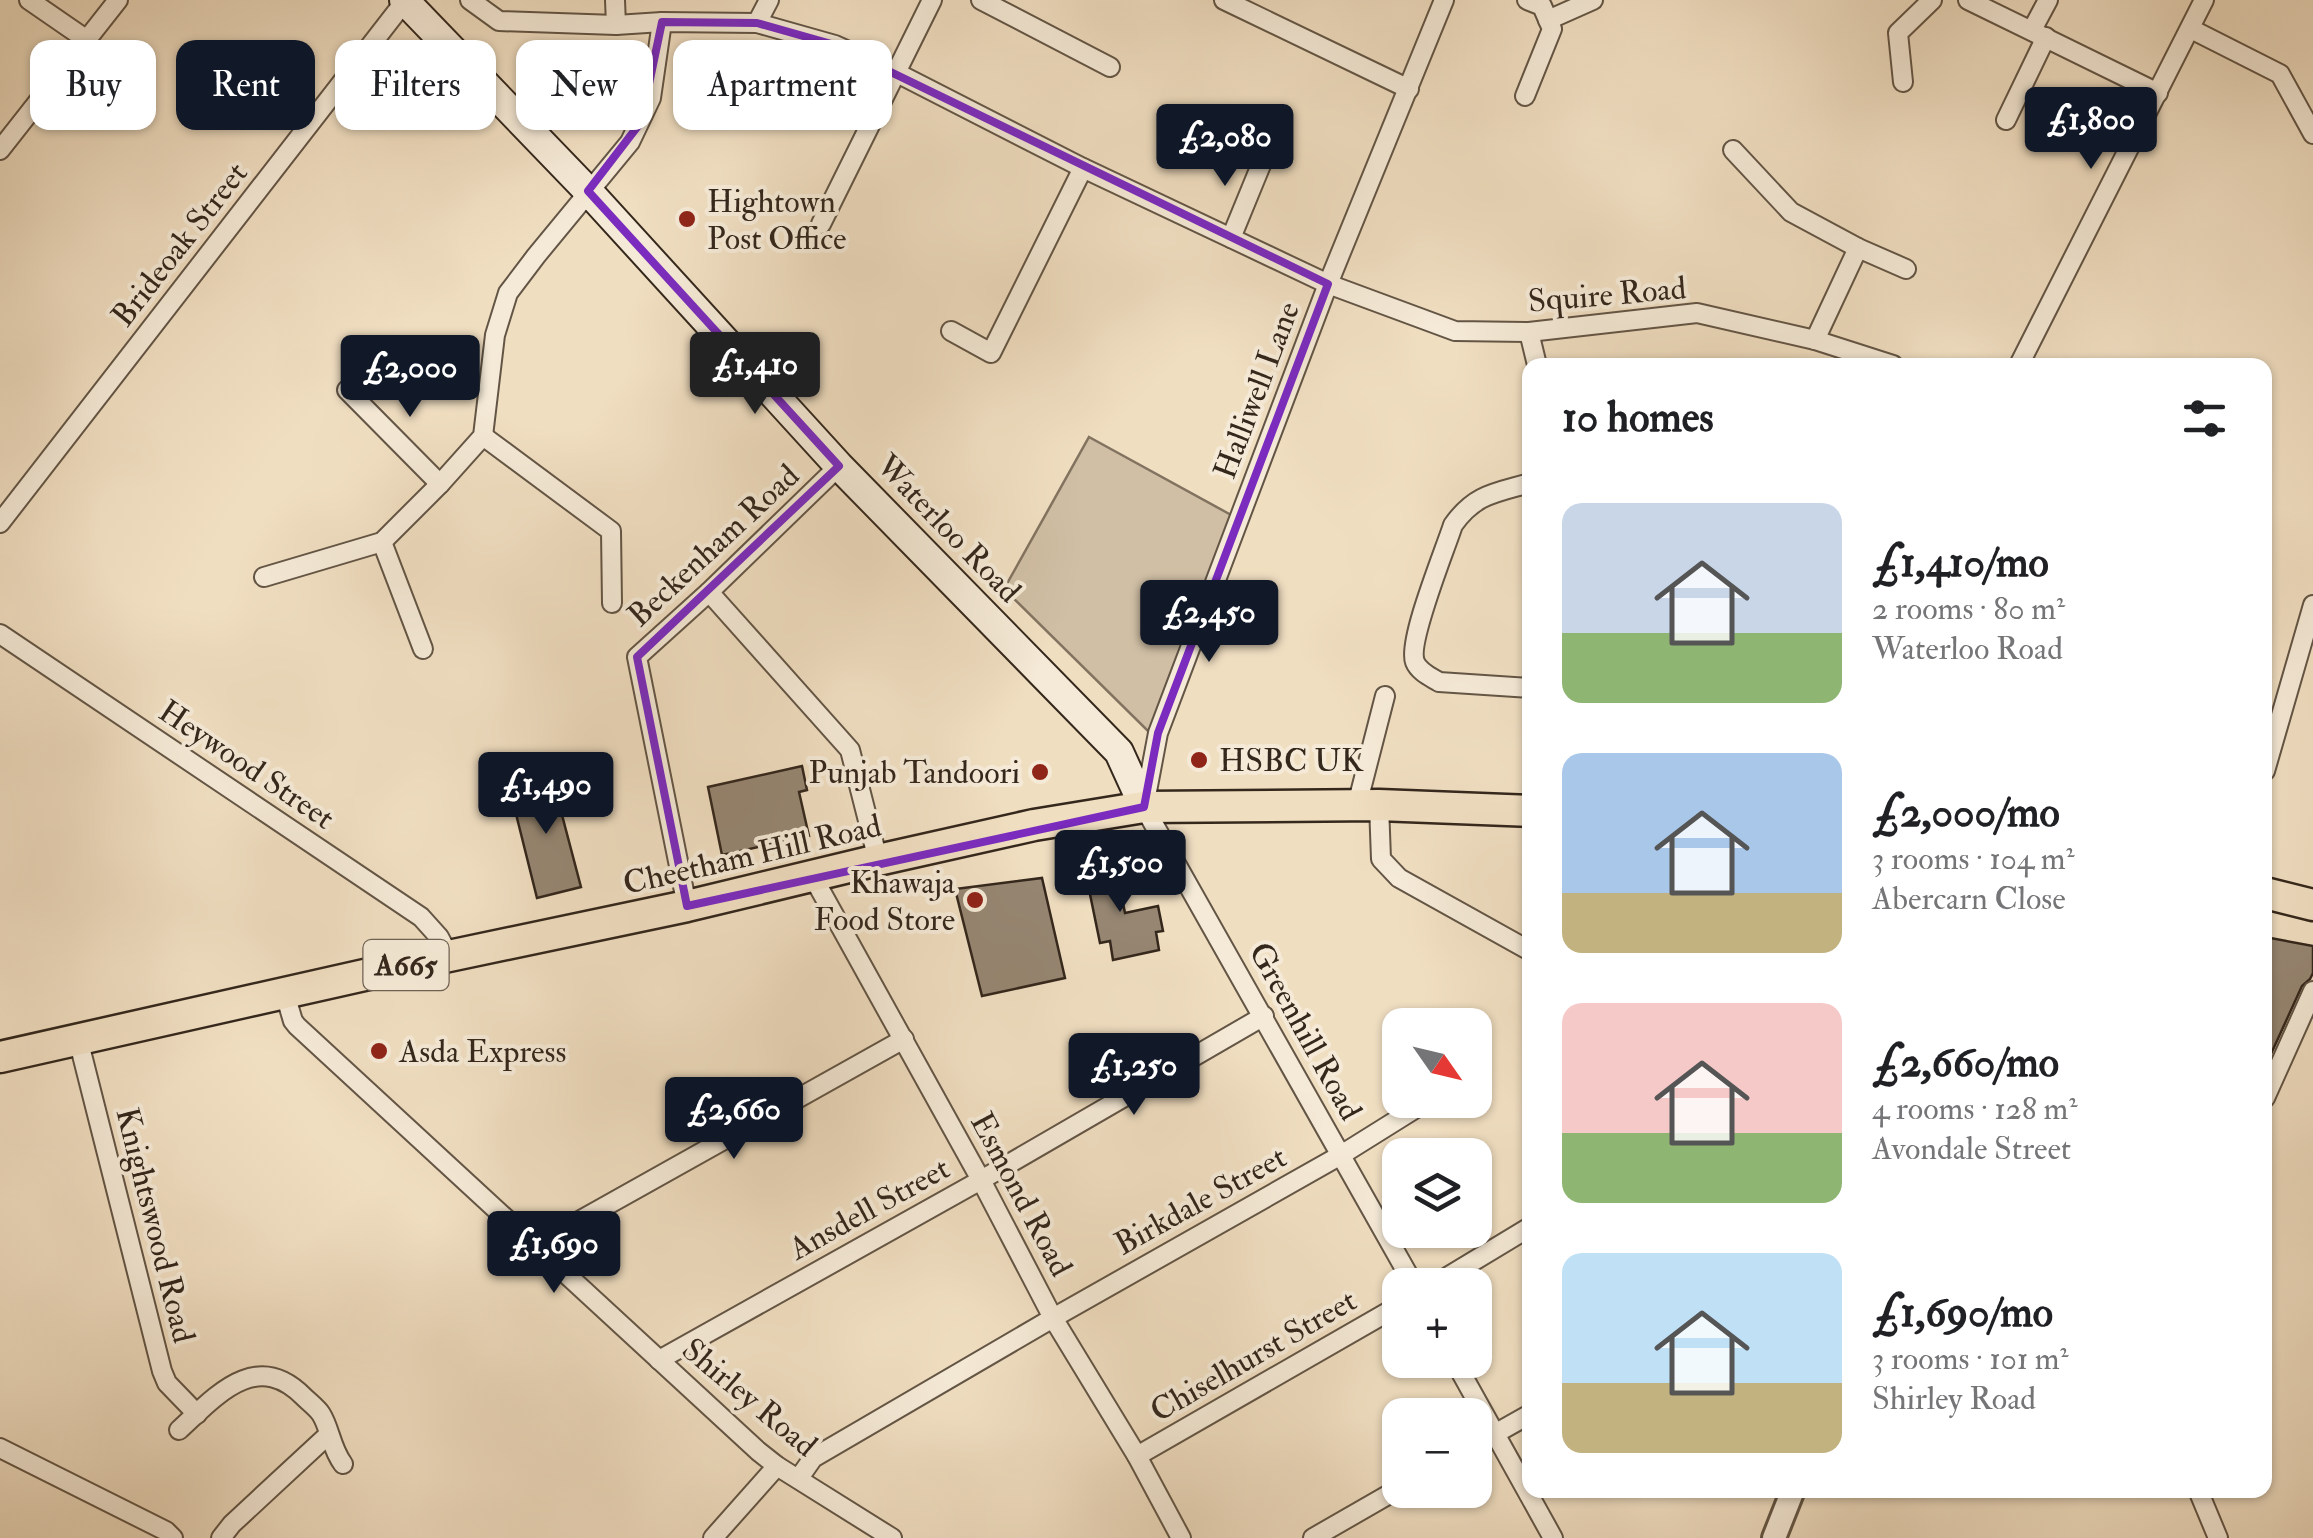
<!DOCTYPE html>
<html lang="en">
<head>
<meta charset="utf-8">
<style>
  body { margin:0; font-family:"IM FELL Double Pica",serif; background:#f2f2f2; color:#202124; height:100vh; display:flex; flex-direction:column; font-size:38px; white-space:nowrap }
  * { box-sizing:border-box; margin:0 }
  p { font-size:32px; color:#757577 }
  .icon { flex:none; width:55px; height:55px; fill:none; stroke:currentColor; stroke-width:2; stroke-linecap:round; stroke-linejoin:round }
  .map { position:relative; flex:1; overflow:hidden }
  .drawer { position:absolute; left:1522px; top:358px; width:750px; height:1140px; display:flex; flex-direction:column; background:#fff; border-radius:20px; box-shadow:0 2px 8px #0004 }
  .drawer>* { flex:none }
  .top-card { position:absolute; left:30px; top:40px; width:950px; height:90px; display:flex; gap:20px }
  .needle { width:65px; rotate:124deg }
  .buttons { position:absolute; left:1382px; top:1008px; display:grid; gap:20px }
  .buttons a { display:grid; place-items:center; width:110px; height:110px; border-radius:20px; background:#fff; box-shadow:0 2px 8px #0004; font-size:50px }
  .price { position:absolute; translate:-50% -85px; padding:0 22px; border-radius:10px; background:#111827; color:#fff; font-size:32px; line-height:65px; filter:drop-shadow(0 2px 5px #0008) }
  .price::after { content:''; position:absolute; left:50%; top:60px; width:30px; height:22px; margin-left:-15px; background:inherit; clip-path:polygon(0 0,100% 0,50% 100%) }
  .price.current { background:#222; color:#fff }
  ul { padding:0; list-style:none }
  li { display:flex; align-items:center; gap:30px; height:250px; padding:0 40px }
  li span { display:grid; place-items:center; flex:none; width:280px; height:200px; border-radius:20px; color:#555 }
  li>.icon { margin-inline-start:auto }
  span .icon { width:120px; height:120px; fill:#fffc; stroke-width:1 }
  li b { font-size:42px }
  h2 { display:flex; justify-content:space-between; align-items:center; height:120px; padding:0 40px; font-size:42px }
  .chip { padding:0 35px; border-radius:20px; background:#fff; box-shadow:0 2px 8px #0004; font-size:35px; line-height:90px }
  .chip.current { background:#111827; color:#fff }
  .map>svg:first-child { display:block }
  .green { fill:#d0bfa5; stroke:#827360; stroke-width:2.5 }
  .building { fill:#968672; stroke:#34271c; stroke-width:2.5 }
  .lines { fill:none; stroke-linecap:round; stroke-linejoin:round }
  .minor-casing { stroke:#635545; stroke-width:22 }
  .tertiary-casing { stroke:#635545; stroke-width:28 }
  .secondary-casing { stroke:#34271c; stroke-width:32 }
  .trunk-casing { stroke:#34271c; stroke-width:35 }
  .minor { stroke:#f5ead7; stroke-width:18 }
  .tertiary { stroke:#f5ead7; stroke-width:22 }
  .secondary { stroke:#f5ead7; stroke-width:28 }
  .trunk { stroke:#f0dec1; stroke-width:30 }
  .marked { fill:none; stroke:#7b2cbf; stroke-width:8; stroke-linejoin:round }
  .poi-dot { fill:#8f2418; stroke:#f5ead7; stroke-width:4 }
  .labels { text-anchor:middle; stroke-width:8; stroke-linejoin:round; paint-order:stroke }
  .shield { fill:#f5ead7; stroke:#6e6254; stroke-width:2.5 }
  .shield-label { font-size:30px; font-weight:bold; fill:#34271c }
  .poi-label { font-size:32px; fill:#34271c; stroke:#f5ead7; text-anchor:start }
  .street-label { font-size:32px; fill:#34271c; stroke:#f5ead7 }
</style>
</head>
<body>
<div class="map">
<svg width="2313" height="1538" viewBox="0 0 2313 1538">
  <rect width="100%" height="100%" fill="#f0dec1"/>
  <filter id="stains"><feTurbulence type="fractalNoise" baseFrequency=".002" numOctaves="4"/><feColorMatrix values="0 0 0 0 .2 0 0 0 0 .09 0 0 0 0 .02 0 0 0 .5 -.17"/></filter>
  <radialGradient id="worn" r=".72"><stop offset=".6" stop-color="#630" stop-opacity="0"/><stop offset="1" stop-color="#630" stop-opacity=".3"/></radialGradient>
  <path class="green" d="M1089,437l144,79 -84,216 -145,-143z"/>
  <g class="building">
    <path d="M802,766l5,24 -8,2 10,44 -87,19 -14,-68z"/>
    <path d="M559,777l9,36 -6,2 19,72 -44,11 -27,-108z"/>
    <path d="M1114,859l11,54 33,-7 5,25 -7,1 3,18 -46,10 -3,-19 -10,2 -16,-78z"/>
    <path d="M1042,878l23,100 -83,18 -27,-107z"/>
    <path d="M2265,937l48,9v27l-3,6 -8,7 -37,81z"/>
  </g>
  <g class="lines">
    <g class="minor-casing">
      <g id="minor">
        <path d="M29,0l58,40"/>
        <path d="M470,0l29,21 117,4 46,-3 95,1 78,22 62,28 186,95 245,116 127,47 74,1 168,-19 118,27 78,25"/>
        <path d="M615,0l1,25"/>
        <path d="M981,0l129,67"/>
        <path d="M1224,0l185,89"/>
        <path d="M1968,0l190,93"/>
        <path d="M1548,20l45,-20"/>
        <path d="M757,23l12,-23"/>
        <path d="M2191,29l89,45 33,60"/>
        <path d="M2032,30l16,-30"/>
        <path d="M1903,82l-5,-49 34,-33"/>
        <path d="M1525,96l27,-67 -10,-23 -15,-6"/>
        <path d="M2006,120l40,-83"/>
        <path d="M0,150l118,-150"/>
        <path d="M1733,150l58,62 67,36 48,21"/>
        <path d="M821,224l111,-224"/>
        <path d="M1231,238l32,-78"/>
        <path d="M951,331l40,22 92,-185"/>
        <path d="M1529,332l8,33"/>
        <path d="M1815,340l43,-92"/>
        <path d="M2019,365l185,-365"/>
        <path d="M347,390l93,94"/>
        <path d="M483,436l128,95 1,72"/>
        <path d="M1530,483c-35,10 -55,11 -77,42 -8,25 -46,117 -38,137 4,10 16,15 24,20l91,6"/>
        <path d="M0,523l405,-522"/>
        <path d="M382,542l41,107"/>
        <path d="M264,577l118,-35 58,-58 43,-48 12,-101 13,-42 28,-37 94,-114 21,-44 11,-76"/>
        <path d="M709,592l141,158 28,110"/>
        <path d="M0,634l421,283 18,20 10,19"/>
        <path d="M2265,771l48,-166"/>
        <path d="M1357,805l28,-109"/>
        <path d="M1379,805l2,54 18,19 131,73"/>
        <path d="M813,877l168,303 72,138 84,138 44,82"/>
        <path d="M687,906l-50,-249 72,-65 130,-126"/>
        <path d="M285,994l8,27 4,5 461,425 19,15 115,72"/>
        <path d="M78,1039l84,332 5,12 30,31"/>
        <path d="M2265,1098l48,-107"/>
        <path d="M537,1249l8,-9 359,-201"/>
        <path d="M1414,1285l-270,-478 14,-74 170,-449 116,-284"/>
        <path d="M1434,1285l96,-58"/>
        <path d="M659,1360l322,-180 283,-164"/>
        <path d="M1454,1360l99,178"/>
        <path d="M179,1430c36,-33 77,-82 125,-33 5,5 13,11 17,17 9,14 10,34 22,50"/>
        <path d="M1475,1445l55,-31"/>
        <path d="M0,1448l166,83 7,7"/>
        <path d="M1137,1456l263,-151"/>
        <path d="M799,1478l14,-20 240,-140 288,-163 88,-55"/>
        <path d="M2198,1490l20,48"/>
        <path d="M221,1538l11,-14 96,-89"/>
        <path d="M713,1538l64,-72"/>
        <path d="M1313,1538l87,-50"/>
      </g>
    </g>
    <g class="tertiary-casing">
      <path id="tertiary" d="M1774,1538l19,-48"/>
    </g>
    <g class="secondary-casing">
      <path id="secondary" d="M404,0l184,191 251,275 280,286 25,55"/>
    </g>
    <g class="trunk-casing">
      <g id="trunk">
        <path d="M2265,893l48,12"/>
        <path d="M0,1057l449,-101 238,-50 191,-46 156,-35 110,-18 235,-2 151,6"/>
      </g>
    </g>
    <use href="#minor" class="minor"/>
    <use href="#tertiary" class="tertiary"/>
    <use href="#secondary" class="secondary"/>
    <use href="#trunk" class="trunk"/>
  </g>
  <path class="marked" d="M662,22l95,1 78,22 493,239 -170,449 -14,74 -457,99 -50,-249 202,-191 -251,-275 53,-69z"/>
  <g class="poi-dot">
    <circle cx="687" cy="219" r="10"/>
    <circle cx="1199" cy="760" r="10"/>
    <circle cx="1040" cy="772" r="10"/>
    <circle cx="975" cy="900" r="10"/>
    <circle cx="379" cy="1051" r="10"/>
  </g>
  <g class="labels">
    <rect class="shield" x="363.5" y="940" width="85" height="50" rx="8"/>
    <g class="shield-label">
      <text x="406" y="975">A665</text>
    </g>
    <g class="poi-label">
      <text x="707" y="212">Hightown<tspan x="707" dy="37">Post Office</tspan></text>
      <text x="1219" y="771">HSBC UK</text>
      <text x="1020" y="783" text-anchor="end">Punjab Tandoori</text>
      <text x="955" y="893" text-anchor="end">Khawaja<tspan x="955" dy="37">Food Store</tspan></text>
      <text x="399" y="1062">Asda Express</text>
    </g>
    <g class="street-label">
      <text transform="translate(179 244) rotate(-52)" y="11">Brideoak Street</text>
      <text transform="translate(1607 294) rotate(-5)" y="11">Squire Road</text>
      <text transform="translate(1256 390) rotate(-69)" y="11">Halliwell Lane</text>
      <text transform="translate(949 528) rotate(46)" y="11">Waterloo Road</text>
      <text transform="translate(713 545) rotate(-43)" y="11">Beckenham Road</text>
      <text transform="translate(247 764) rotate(34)" y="11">Heywood Street</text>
      <text transform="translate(752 854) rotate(-13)" y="11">Cheetham Hill Road</text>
      <text transform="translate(1306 1031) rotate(61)" y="11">Greenhill Road</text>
      <text transform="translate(1022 1194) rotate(62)" y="11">Esmond Road</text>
      <text transform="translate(1200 1200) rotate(-29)" y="11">Birkdale Street</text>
      <text transform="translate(869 1208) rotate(-29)" y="11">Ansdell Street</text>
      <text transform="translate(156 1225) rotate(76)" y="11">Knightswood Road</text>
      <text transform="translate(1253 1355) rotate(-30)" y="11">Chiselhurst Street</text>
      <text transform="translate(750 1397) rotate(40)" y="11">Shirley Road</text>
    </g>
  </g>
  <rect width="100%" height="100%" filter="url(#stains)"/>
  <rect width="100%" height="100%" fill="url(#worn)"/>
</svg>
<div class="buttons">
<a><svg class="needle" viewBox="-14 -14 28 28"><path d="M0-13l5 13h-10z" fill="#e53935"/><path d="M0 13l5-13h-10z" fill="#757577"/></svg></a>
<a><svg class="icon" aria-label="layers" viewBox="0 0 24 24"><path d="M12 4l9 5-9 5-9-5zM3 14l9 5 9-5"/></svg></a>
<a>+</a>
<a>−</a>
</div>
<b class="price" style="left:2091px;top:172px">£1,800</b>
<b class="price" style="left:1225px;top:189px">£2,080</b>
<b class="price current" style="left:755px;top:417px">£1,410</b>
<b class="price" style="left:410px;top:420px">£2,000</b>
<b class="price" style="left:1209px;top:665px">£2,450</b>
<b class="price" style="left:546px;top:837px">£1,490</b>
<b class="price" style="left:1120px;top:915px">£1,500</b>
<b class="price" style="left:1134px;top:1118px">£1,250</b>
<b class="price" style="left:734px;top:1162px">£2,660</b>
<b class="price" style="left:554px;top:1296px">£1,690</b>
<div class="top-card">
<a class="chip">Buy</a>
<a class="chip current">Rent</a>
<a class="chip">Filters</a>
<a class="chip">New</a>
<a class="chip">Apartment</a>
</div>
<section class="drawer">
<h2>10 homes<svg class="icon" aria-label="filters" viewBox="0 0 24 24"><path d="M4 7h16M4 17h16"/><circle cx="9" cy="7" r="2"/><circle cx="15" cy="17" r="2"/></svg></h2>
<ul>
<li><span style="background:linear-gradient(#c9d6e8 65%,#8fb573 0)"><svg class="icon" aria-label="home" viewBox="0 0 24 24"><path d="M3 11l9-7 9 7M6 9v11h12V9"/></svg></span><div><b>£1,410/mo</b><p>2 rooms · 80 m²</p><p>Waterloo Road</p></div></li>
<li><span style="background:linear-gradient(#a9c7e8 70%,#c2b280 0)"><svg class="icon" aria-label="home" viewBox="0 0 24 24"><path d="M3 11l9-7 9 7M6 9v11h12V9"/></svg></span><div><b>£2,000/mo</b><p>3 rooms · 104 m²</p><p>Abercarn Close</p></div></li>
<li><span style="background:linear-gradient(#f6c9c9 65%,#8fb573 0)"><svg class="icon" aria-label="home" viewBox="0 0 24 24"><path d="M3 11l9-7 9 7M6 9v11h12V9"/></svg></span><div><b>£2,660/mo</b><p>4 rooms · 128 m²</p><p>Avondale Street</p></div></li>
<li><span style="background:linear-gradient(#bfe0f5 65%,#c2b280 0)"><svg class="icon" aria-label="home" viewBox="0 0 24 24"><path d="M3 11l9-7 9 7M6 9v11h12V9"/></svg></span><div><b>£1,690/mo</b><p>3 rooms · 101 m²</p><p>Shirley Road</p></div></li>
</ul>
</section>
</div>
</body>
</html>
